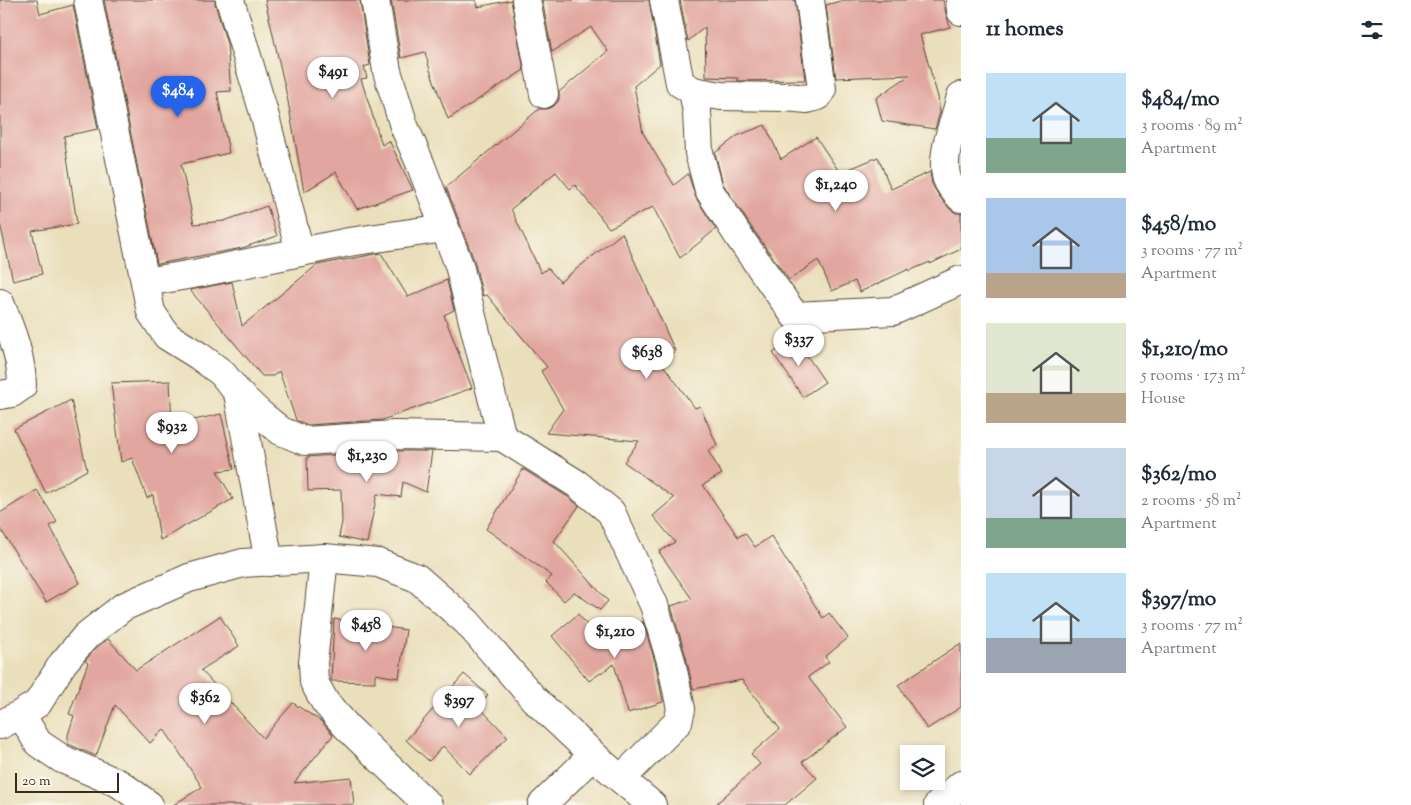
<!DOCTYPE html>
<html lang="en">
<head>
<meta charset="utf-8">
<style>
  body { margin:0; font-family:"Sorts Mill Goudy",serif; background:#f6f6f7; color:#1f2937; height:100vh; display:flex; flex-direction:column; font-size:19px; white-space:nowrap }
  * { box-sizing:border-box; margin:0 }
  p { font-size:16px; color:#747a83 }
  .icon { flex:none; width:28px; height:28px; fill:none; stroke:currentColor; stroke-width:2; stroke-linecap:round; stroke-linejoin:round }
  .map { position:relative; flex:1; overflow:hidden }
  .sheet { display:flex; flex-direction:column; background:#fff; width:450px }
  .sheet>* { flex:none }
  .buttons { position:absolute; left:900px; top:745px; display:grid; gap:10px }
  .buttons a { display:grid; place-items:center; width:45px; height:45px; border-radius:0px; background:#fff; box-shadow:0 2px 8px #0003; font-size:25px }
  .scale { position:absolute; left:15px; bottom:12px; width:104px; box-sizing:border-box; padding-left:5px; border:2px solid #3b2a1e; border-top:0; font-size:14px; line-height:18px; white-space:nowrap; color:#3b2a1e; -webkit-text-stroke:4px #fbf7ec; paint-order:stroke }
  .price { position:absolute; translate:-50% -42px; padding:0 11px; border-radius:18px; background:#fff; color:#222; font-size:16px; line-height:32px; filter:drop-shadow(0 1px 2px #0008) }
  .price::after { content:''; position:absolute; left:50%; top:30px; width:15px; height:11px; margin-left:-8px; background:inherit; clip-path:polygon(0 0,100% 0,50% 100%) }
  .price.active { background:#2563eb; color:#fff }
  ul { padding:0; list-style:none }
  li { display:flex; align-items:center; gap:15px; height:125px; padding:0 25px }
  li span { display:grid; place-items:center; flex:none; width:140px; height:100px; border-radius:0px; color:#555 }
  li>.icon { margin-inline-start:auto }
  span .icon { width:60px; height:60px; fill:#fffc; stroke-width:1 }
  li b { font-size:21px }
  h2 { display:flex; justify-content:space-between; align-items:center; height:60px; padding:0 25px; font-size:21px }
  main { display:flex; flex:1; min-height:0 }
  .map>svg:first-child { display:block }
  .building { fill:#e1a69f }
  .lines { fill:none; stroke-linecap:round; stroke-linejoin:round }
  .minor-casing { stroke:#554536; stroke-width:30 }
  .minor { stroke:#fff; stroke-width:28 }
</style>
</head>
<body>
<main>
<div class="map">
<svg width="961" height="805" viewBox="0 0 961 805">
  <rect width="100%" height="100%" fill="#fbf7ec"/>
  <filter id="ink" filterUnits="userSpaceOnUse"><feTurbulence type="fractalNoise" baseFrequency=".02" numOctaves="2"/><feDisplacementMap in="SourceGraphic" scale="10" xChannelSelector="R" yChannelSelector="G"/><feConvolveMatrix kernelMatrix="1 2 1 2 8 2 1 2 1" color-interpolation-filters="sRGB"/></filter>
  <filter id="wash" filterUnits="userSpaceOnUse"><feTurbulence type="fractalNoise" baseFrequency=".0096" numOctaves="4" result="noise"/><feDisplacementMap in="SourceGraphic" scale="20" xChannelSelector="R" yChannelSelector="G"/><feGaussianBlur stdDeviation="1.12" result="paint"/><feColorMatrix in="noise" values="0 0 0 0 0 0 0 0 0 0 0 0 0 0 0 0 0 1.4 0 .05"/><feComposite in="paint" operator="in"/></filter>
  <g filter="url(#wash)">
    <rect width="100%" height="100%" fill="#eadfbb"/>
    <g id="blocks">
      <g class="building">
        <path d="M0,0h37l3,14 33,-9 25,124 -34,7 13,88 -45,7 10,43 -29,7 -13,-58z"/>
        <path d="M104,0h111v4l12,40 4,47 -14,1 12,61 -48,11 13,60 30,-3 43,-15 10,30 -35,12 -85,16z"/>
        <path d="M265,0h95l10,65 -6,2 3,11 -6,1 21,66 7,-5 24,50 -56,19 -21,-37 -32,20 -17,-96z"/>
        <path d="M391,0h85l2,7 33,-7 13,70 -76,49 -18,-49 -5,-18 -24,6z"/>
        <path d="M542,0h107l11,64 -26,22 9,47 31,52 14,-11 8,24 20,31 -36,29 -27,-51 -44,21 -34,-43 -5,4 -14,-17 -45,37 30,64 7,-5 12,14 62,-49 53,118 -15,10 35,47 5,-2 17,39 -9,6 14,23 -19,11 35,52 7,-4 10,14 16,-11 52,82 6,-5 19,25 -23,19 4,5 -21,15 39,50 -45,35 15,16 -32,27h-70l45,-41 -9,-10 29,-25 -38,-49 -49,9 -7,-32 -15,-51 21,-7 -33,-47 16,-10 -22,-26 21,-18 -50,-36 15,-21 -93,-8 17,-24 -22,-38 6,-4 -60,-72 -4,1 -9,-36 -28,-73 93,-78h7l8,-3 5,-6v-8l49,-41 -17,-24 -39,25z"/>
        <path d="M680,0h115l10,80 -67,1v-3l-32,-1 -1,-50 -17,14z"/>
        <path d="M844,0h99l3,13 4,14 -30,8 18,62 2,15 -5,17 -53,-8 -6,-23 34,-23 -74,3 -10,-73z"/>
        <path d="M765,125l16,34 35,-22 24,36 38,-16 13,32 39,-17 2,12 7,12 11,13 6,4h5v36l-31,15v-2l-21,9v-2l-49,23 -5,-11 -23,10 -14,-31 -29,20 -37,-52 -29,-44 -8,-31 22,-17z"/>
        <path d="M381,253l27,44 39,-17 7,30 -10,5 28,73 -90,32 -74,5 -12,-5 -17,-49 -6,5h-11l-72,-86 42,-8 10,44 75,-61z"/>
        <path d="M795,338l30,44 -22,15 -30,-44z"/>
        <path d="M170,381l2,44 49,-11 13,55 -17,2 16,28 -73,41 -7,-45 -6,3 -15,-40 -11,4 -10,-79z"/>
        <path d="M71,400l16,70 -41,23 -32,-64z"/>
        <path d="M395,451h37l-6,41 -23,-10 -2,15 -24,-3 -10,49 -28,-6 3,-15 -1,-32 -33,1 -1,-34z"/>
        <path d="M523,469l45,28 11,9 -25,35 54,60 -8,9 -26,-18 -10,9 -18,-19 6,-6 -66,-47z"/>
        <path d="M37,490l20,32 -7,4 30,57 -34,19 -46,-74v-15z"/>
        <path d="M578,614l14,17 51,-9 13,43 7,37 -35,11 -14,-49 -25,17 -37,-45z"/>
        <path d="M220,616l19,30 -38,24 62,68 30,-35 29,19 11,13 -39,48 57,-6 3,28h-181l29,-18 -38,-58 -14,14 -35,-38 -19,51 -28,-12v-9l6,-19 -5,-2 19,-51 -3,-2 12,-14 11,-8 28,31z"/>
        <path d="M334,619l72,11 -7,48 -24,-4v8l-44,-1z"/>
        <path d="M961,643v64l-34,22 -29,-44z"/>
        <path d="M464,674l24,21 -10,11 30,31 -38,37 -27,-28 -14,15 -23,-21z"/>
      </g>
    </g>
  </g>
  <g filter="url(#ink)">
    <use href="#blocks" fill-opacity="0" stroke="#554536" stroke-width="1"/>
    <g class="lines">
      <g class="minor-casing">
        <g id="minor">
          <path d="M88,0l63,312 16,24 32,20 23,17 16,20 22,21 21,17 24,10 90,-6 107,2 75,47 34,28 43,93 17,56 10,48 -3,13 -57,57"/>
          <path d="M230,0l34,113 36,139"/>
          <path d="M375,0l12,71 17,55 16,37 39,102 43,172"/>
          <path d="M526,0l18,94"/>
          <path d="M664,0l16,83 13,8 4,21 2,41 10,37 30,47 56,79 98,-5 68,-31"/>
          <path d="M960,0l1,11"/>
          <path d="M693,91l28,5 65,1 21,2 11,-3 4,-7 -12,-89"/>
          <path d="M961,96c-5,23 -22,59 -14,83 2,7 9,14 14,19"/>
          <path d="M146,282l53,-9 150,-31 96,-14"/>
          <path d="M0,303c11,27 22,55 22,83l-10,7 -12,2"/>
          <path d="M238,393l31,169"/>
          <path d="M324,558l-11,105 1,19 11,20 22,25 81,78"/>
          <path d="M21,714l17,29 24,16 58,25 29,21"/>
          <path d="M0,725l21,-11 17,-11 25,-40 23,-27 37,-29 66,-29 54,-15 81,-5 54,5 39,15 50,44 67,77 69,65 49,41"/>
          <path d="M542,805l51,-50"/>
          <path d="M938,805l23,-20"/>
        </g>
      </g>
      <use href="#minor" class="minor"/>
    </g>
  </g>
</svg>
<div class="buttons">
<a><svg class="icon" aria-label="layers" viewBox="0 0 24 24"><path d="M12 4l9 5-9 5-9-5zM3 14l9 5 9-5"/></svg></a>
</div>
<div class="scale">20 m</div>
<b class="price" style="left:333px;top:99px">$491</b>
<b class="price active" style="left:178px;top:118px">$484</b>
<b class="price" style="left:836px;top:212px">$1,240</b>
<b class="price" style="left:799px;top:367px">$337</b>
<b class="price" style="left:647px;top:380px">$638</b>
<b class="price" style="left:172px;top:454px">$932</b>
<b class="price" style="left:367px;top:483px">$1,230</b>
<b class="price" style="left:366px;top:652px">$458</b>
<b class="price" style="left:615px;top:659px">$1,210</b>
<b class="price" style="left:205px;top:725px">$362</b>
<b class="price" style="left:459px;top:728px">$397</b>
</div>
<section class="sheet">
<h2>11 homes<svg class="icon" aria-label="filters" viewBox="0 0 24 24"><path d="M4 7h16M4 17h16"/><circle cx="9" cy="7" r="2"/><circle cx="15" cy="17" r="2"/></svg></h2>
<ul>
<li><span style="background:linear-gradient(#bfe0f5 65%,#7fa58c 0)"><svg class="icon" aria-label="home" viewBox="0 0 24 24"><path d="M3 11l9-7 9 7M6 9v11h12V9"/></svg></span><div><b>$484/mo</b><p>3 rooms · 89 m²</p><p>Apartment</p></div></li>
<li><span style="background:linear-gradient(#a9c7e8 75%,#b9a48a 0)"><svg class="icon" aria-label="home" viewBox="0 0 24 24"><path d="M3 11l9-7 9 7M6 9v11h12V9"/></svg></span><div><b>$458/mo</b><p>3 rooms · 77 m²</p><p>Apartment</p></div></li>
<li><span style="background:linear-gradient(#dfe7d0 70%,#b9a48a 0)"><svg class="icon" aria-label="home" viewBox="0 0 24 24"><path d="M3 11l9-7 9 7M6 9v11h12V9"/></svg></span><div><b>$1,210/mo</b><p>5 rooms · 173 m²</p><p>House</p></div></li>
<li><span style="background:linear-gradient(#c9d6e8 70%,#7fa58c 0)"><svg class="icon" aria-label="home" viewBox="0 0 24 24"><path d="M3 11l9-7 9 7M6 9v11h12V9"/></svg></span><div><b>$362/mo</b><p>2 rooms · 58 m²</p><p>Apartment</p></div></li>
<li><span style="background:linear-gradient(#bfe0f5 65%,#9aa5b1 0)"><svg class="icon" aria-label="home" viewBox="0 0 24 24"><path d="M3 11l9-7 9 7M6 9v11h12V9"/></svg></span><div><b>$397/mo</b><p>3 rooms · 77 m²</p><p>Apartment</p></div></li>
</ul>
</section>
</main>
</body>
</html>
